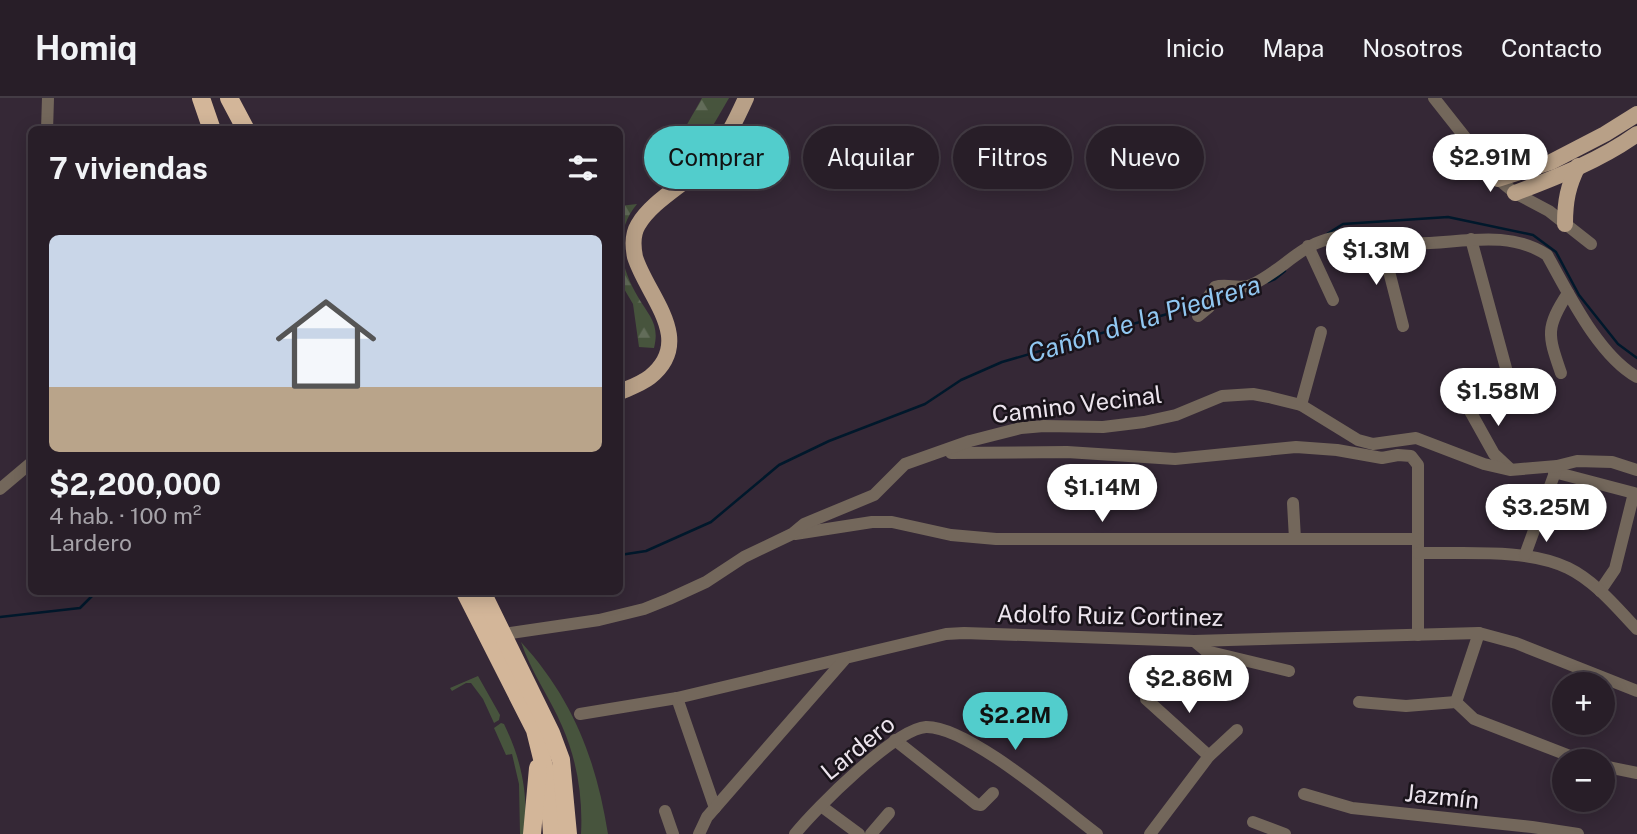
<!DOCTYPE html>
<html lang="es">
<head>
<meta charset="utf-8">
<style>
  body { margin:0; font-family:"Public Sans",sans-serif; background:#302730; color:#f1f3f6; height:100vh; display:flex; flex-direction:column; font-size:26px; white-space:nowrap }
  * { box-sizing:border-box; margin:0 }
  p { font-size:23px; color:#a5a2a8 }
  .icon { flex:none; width:38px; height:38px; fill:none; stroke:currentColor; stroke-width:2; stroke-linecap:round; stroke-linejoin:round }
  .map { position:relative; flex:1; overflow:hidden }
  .panel { position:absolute; left:28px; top:28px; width:595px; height:469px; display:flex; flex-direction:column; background:#281e28; border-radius:10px; box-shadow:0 4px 18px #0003,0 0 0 2px #443c45 }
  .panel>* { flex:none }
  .guide { position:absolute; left:644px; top:28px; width:665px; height:63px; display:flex; gap:14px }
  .fabs { position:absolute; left:1552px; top:574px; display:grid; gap:14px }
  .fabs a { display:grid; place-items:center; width:63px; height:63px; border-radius:50%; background:#281e28; box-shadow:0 4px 18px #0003,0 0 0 2px #443c45; font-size:35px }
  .price { position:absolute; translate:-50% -60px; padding:0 16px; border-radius:24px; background:#fff; color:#222; font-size:23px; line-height:46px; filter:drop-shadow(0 2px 4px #0008) }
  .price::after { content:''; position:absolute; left:50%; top:42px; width:21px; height:16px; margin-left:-10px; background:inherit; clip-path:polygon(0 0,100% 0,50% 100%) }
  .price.active { background:#52cdcc; color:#111 }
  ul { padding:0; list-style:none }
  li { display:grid; align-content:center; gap:14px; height:371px; padding:0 21px }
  li span { display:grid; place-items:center; height:217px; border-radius:10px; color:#555 }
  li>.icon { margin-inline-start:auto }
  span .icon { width:126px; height:126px; fill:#fffc; stroke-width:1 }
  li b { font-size:30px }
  h2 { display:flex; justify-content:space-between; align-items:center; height:84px; padding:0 21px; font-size:30px }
  .pill { padding:0 24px; border-radius:32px; background:#281e28; box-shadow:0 4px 18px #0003,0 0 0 2px #443c45; font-size:24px; line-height:63px }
  .pill.active { background:#52cdcc; color:#111 }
  header { display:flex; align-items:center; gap:42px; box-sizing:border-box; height:98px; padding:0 35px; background:#281e28; border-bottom:2px solid #443c45 }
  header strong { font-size:33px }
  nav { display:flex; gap:38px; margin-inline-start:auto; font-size:24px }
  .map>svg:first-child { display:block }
  .green { fill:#47543d }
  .forest { fill:url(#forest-firs) }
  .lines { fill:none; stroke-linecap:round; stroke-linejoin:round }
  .stream { stroke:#00182b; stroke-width:2.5 }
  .minor { stroke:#73675b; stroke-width:12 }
  .major { stroke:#b8a087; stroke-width:16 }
  .highway { stroke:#d3b699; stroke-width:18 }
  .labels { text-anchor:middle; stroke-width:5; stroke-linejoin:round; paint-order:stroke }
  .street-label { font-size:24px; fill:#ece4ed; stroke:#19131a }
  .water-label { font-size:26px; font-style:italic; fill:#91c7f1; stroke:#19131a }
</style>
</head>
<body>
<header>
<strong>Homiq</strong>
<nav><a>Inicio</a><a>Mapa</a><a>Nosotros</a><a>Contacto</a></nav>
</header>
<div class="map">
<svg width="1637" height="736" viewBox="0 0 1637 736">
  <defs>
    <pattern id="forest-firs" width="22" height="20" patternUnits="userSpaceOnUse" patternTransform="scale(1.75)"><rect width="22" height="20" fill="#47543d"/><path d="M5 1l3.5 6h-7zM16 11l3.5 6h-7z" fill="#626c59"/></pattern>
  </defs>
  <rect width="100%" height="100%" fill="#352836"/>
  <g class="green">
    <path d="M521,544c52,57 75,117 87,192h-27c2,-37 -4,-74 -19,-108 -12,-28 -31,-54 -41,-84z"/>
    <path d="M478,578l22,39 -1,5 -5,3 -11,-24 -12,-16h-5l-14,8 -2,-3z"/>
    <path d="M501,625l3,1c18,37 24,70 21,110h-5l-1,-50 -7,-30 -6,1 -12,-27z"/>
  </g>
  <g class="forest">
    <path d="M702,0h27l-25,43 -18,19h-19z"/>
    <path d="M637,106c-24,29 -17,63 1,93 11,19 22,27 16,51l-15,-1 -6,-43 -13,-22v-76z"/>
  </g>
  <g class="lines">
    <g class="stream">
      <path d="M1327,136l16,-10 105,-7 85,18 23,17 23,43 39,49 19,14"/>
      <path d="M1268,184l7,-3 10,-8"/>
      <path d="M1215,202l23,-8"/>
      <path d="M620,457l26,-4 65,-29 68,-57 50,-24 96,-37 36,-24 41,-18 203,-59"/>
      <path d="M0,519l80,-9 16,-16"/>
    </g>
    <g class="minor">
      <path d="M1434,0l64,81 17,14 34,18 42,33"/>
      <path d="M47,32l1,-32"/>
      <path d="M1471,141l36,133 7,10 16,9"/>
      <path d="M1381,142l22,86"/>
      <path d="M1308,148l25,54"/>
      <path d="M1198,218l11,-9v-11l6,-9c12,-4 24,3 36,-2 28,-12 47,-38 77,-46 28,-8 47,1 73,4 49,4 102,-17 146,12 22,39 51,100 90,122"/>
      <path d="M1561,275c-13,-38 -16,-45 7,-80"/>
      <path d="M1465,304l29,52 16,15"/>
      <path d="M1301,307l20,-73"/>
      <path d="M951,355l116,-1 108,7 121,-12 41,3 45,8 16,-3 13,1 7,9v170"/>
      <path d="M1554,374l80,21 -19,76 -15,22"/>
      <path d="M0,391l32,-27"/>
      <path d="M1293,405l2,36"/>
      <path d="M795,436l77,-12h20l59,13 45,4h422"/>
      <path d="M1418,455c46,1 108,-5 150,15 27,13 49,40 69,61"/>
      <path d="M1525,457l32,-88"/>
      <path d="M504,536l95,-14 45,-11 25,-10 37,-17 38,-25 48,-23 12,-10 70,-29 31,-31 65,-23 51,-13 23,-2 59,1 41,-5 32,-7 46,-19 31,-2 16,3 32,8 57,35 15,4 43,-6 68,26 26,6 47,-4 20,-5 35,1 25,8"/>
      <path d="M1194,543l12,10 83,20"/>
      <path d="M677,600l38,110"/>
      <path d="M1146,601l63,57"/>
      <path d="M1359,604l47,4 50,-4"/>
      <path d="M1456,604l18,17 109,42"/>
      <path d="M1456,604l23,-69"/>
      <path d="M580,616l97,-16 269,-64 18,-1 230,8 285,-8 37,10 121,48"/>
      <path d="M895,642l81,64 5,1 12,-12"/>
      <path d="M1603,668l34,7"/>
      <path d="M1304,696l48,14 180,19 46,7"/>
      <path d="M821,708l38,28"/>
      <path d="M665,713l8,23"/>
      <path d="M1253,724l32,12"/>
      <path d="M699,736l8,-17 137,-157"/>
      <path d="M795,736c21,-26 100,-105 131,-107 42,-1 135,80 171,107"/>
      <path d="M871,736l18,-21"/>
      <path d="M1150,736l59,-78 28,-26"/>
    </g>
    <g class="major">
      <path d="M1498,81l53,-17 54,-28 32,-20"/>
      <path d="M1515,95c42,-16 86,-33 122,-59"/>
      <path d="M1565,126c0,-23 3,-38 13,-58"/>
      <path d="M620,294c9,-4 21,-8 30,-15 46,-37 -3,-81 -15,-120 -2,-10 -3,-22 3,-32 15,-26 52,-43 72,-66 16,-18 26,-39 36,-61"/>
    </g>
    <g class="highway">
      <path d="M201,0l11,32"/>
      <path d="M229,0l17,32"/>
      <path d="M465,494l70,138 14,57 3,47"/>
      <path d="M482,494l69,141 10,27 7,74"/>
      <path d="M532,736l6,-66"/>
    </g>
  </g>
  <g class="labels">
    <g class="street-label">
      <text transform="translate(1077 307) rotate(-7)" y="8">Camino Vecinal</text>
      <text transform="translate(1110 518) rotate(1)" y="8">Adolfo Ruiz Cortinez</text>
      <text transform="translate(858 650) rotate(-39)" y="8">Lardero</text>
      <text transform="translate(1442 699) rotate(6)" y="8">Jazmín</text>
    </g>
    <g class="water-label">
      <text transform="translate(1144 221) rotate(-17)" y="9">Cañón de la Piedrera</text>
    </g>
  </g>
</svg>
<div class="fabs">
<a>+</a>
<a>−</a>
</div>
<b class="price" style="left:1490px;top:96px">$2.91M</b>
<b class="price" style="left:1376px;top:189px">$1.3M</b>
<b class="price" style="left:1498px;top:330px">$1.58M</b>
<b class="price" style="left:1102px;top:426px">$1.14M</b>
<b class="price" style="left:1546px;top:446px">$3.25M</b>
<b class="price" style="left:1189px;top:617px">$2.86M</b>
<b class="price active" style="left:1015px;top:654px">$2.2M</b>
<div class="guide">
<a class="pill active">Comprar</a>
<a class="pill">Alquilar</a>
<a class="pill">Filtros</a>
<a class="pill">Nuevo</a>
</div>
<section class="panel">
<h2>7 viviendas<svg class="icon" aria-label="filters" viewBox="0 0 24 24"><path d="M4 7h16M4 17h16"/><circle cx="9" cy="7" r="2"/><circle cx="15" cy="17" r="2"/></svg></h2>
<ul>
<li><span style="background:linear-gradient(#c9d6e8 70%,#b9a48a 0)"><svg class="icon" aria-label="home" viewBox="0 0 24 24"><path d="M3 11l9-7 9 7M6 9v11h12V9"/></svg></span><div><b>$2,200,000</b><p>4 hab. · 100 m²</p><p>Lardero</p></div></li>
</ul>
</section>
</div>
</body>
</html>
